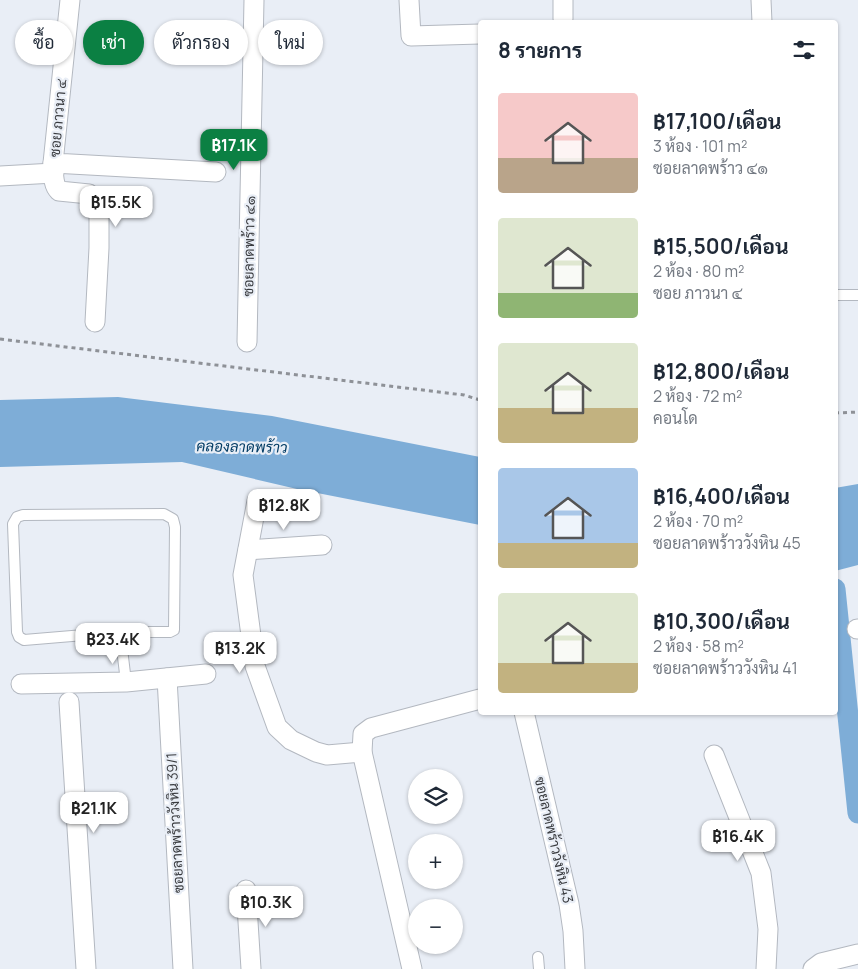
<!DOCTYPE html>
<html lang="th">
<head>
<meta charset="utf-8">
<style>
  body { margin:0; font-family:Manrope,Sarabun,sans-serif; background:#f2f2f3; color:#1f2937; height:100vh; display:flex; flex-direction:column; font-size:19px; white-space:nowrap }
  * { box-sizing:border-box; margin:0 }
  p { font-size:16px; color:#747a83 }
  .icon { flex:none; width:28px; height:28px; fill:none; stroke:currentColor; stroke-width:2; stroke-linecap:round; stroke-linejoin:round }
  .map { position:relative; flex:1; overflow:hidden }
  .details { position:absolute; left:478px; top:20px; width:360px; height:695px; display:flex; flex-direction:column; background:#fff; border-radius:5px; box-shadow:0 1px 4px #0004 }
  .details>* { flex:none }
  .guide { position:absolute; left:15px; top:20px; width:388px; height:45px; display:flex; gap:10px }
  .controls { position:absolute; left:408px; top:769px; display:grid; gap:10px }
  .controls a { display:grid; place-items:center; width:55px; height:55px; border-radius:50%; background:#fff; box-shadow:0 1px 4px #0004; font-size:25px }
  .price { position:absolute; translate:-50% -42px; padding:0 11px; border-radius:10px; background:#fff; color:#222; font-size:16px; line-height:32px; filter:drop-shadow(0 1px 2px #0008) }
  .price::after { content:''; position:absolute; left:50%; top:30px; width:15px; height:11px; margin-left:-8px; background:inherit; clip-path:polygon(0 0,100% 0,50% 100%) }
  .price.selected { background:#0b8043; color:#fff }
  ul { padding:0; list-style:none }
  li { display:flex; align-items:center; gap:15px; height:125px; padding:0 20px }
  li span { display:grid; place-items:center; flex:none; width:140px; height:100px; border-radius:5px; color:#555 }
  li>.icon { margin-inline-start:auto }
  span .icon { width:60px; height:60px; fill:#fffc; stroke-width:1 }
  li b { font-size:21px }
  h2 { display:flex; justify-content:space-between; align-items:center; height:60px; padding:0 20px; font-size:21px }
  .chip { padding:0 18px; border-radius:22px; background:#fff; box-shadow:0 1px 4px #0004; font-size:18px; line-height:45px }
  .chip.selected { background:#0b8043; color:#fff }
  .map>svg:first-child { display:block }
  .water { fill:#7eadd7 }
  .lines { fill:none; stroke-linecap:round; stroke-linejoin:round }
  .canal { stroke:#7eadd7; stroke-width:21 }
  .lane-casing { stroke:#b3b8c0; stroke-width:12 }
  .street-casing { stroke:#b3b8c0; stroke-width:21 }
  .path { stroke:#8e9197; stroke-width:3; stroke-dasharray:4 4; stroke-linecap:butt }
  .lane { stroke:#fff; stroke-width:10 }
  .street { stroke:#fff; stroke-width:19 }
  .labels { text-anchor:middle; stroke-width:4.5; stroke-linejoin:round; paint-order:stroke }
  .street-label { font-size:14px; fill:#393b3f; stroke:#e9eef6 }
  .water-label { font-size:15px; font-style:italic; fill:#043d65; stroke:#e9eef6 }
</style>
</head>
<body>
<div class="map">
<svg width="858" height="969" viewBox="0 0 858 969">
  <rect width="100%" height="100%" fill="#e9eef6"/>
  <g class="water">
    <path d="M118,397l154,19 208,41v68l-183,-36 -115,-27 -182,5v-67z"/>
    <path d="M858,484v81l-23,6v-83z"/>
  </g>
  <g class="lines">
    <path class="canal" d="M835,589l23,224"/>
    <g class="lane-casing">
      <g id="lane">
        <path d="M835,295h23"/>
        <path d="M164,514l9,5 2,8 -1,103 -4,2h-50l-96,8 -5,-3 -2,-5 -4,-108 4,-7 6,-2z"/>
        <path d="M120,632l6,50"/>
        <path d="M538,957l1,12"/>
      </g>
    </g>
    <g class="street-casing">
      <g id="street">
        <path d="M70,0l-17,163 163,9"/>
        <path d="M409,0l2,36 69,-2"/>
        <path d="M761,0l1,22"/>
        <path d="M563,19v-19"/>
        <path d="M53,163c1,10 -1,21 6,28l30,3 10,9v45l-4,74"/>
        <path d="M0,176l54,-3"/>
        <path d="M247,342l7,-342"/>
        <path d="M257,501l-14,74 12,91 22,61 14,13 25,12 11,3 35,-3"/>
        <path d="M248,550l74,-5"/>
        <path d="M857,629h1"/>
        <path d="M167,678l16,291"/>
        <path d="M21,684l105,-2 80,-8"/>
        <path d="M69,702l17,267"/>
        <path d="M524,712l45,192 4,27 2,38"/>
        <path d="M714,755l47,118 7,56 -2,40"/>
        <path d="M246,890l5,79"/>
        <path d="M412,969l-50,-217 1,-18 8,-6 109,-29"/>
        <path d="M813,969l8,-6 37,-9"/>
      </g>
    </g>
    <g class="path">
      <path d="M0,339l464,56 16,5"/>
      <path d="M835,413l23,-1"/>
    </g>
    <use href="#lane" class="lane"/>
    <use href="#street" class="street"/>
  </g>
  <g class="labels">
    <g class="street-label">
      <text transform="translate(58 118) rotate(-85)" y="5">ซอย ภาวนา ๔</text>
      <text transform="translate(249 246) rotate(-89)" y="5">ซอยลาดพร้าว ๔๑</text>
      <text transform="translate(175 823) rotate(-93)" y="5">ซอยลาดพร้าววังหิน 39/1</text>
      <text transform="translate(554 840) rotate(77)" y="5">ซอยลาดพร้าววังหิน 43</text>
    </g>
    <g class="water-label">
      <text transform="translate(242 447) rotate(1)" y="5">คลองลาดพร้าว</text>
    </g>
  </g>
</svg>
<div class="controls">
<a><svg class="icon" aria-label="layers" viewBox="0 0 24 24"><path d="M12 4l9 5-9 5-9-5zM3 14l9 5 9-5"/></svg></a>
<a>+</a>
<a>−</a>
</div>
<b class="price selected" style="left:234px;top:171px">฿17.1K</b>
<b class="price" style="left:116px;top:228px">฿15.5K</b>
<b class="price" style="left:284px;top:531px">฿12.8K</b>
<b class="price" style="left:113px;top:665px">฿23.4K</b>
<b class="price" style="left:240px;top:674px">฿13.2K</b>
<b class="price" style="left:94px;top:834px">฿21.1K</b>
<b class="price" style="left:738px;top:862px">฿16.4K</b>
<b class="price" style="left:266px;top:928px">฿10.3K</b>
<div class="guide">
<a class="chip">ซื้อ</a>
<a class="chip selected">เช่า</a>
<a class="chip">ตัวกรอง</a>
<a class="chip">ใหม่</a>
</div>
<section class="details">
<h2>8 รายการ<svg class="icon" aria-label="filters" viewBox="0 0 24 24"><path d="M4 7h16M4 17h16"/><circle cx="9" cy="7" r="2"/><circle cx="15" cy="17" r="2"/></svg></h2>
<ul>
<li><span style="background:linear-gradient(#f6c9c9 65%,#b9a48a 0)"><svg class="icon" aria-label="home" viewBox="0 0 24 24"><path d="M3 11l9-7 9 7M6 9v11h12V9"/></svg></span><div><b>฿17,100/เดือน</b><p>3 ห้อง · 101 m²</p><p>ซอยลาดพร้าว ๔๑</p></div></li>
<li><span style="background:linear-gradient(#dfe7d0 75%,#8fb573 0)"><svg class="icon" aria-label="home" viewBox="0 0 24 24"><path d="M3 11l9-7 9 7M6 9v11h12V9"/></svg></span><div><b>฿15,500/เดือน</b><p>2 ห้อง · 80 m²</p><p>ซอย ภาวนา ๔</p></div></li>
<li><span style="background:linear-gradient(#dfe7d0 65%,#c2b280 0)"><svg class="icon" aria-label="home" viewBox="0 0 24 24"><path d="M3 11l9-7 9 7M6 9v11h12V9"/></svg></span><div><b>฿12,800/เดือน</b><p>2 ห้อง · 72 m²</p><p>คอนโด</p></div></li>
<li><span style="background:linear-gradient(#a9c7e8 75%,#c2b280 0)"><svg class="icon" aria-label="home" viewBox="0 0 24 24"><path d="M3 11l9-7 9 7M6 9v11h12V9"/></svg></span><div><b>฿16,400/เดือน</b><p>2 ห้อง · 70 m²</p><p>ซอยลาดพร้าววังหิน 45</p></div></li>
<li><span style="background:linear-gradient(#dfe7d0 70%,#c2b280 0)"><svg class="icon" aria-label="home" viewBox="0 0 24 24"><path d="M3 11l9-7 9 7M6 9v11h12V9"/></svg></span><div><b>฿10,300/เดือน</b><p>2 ห้อง · 58 m²</p><p>ซอยลาดพร้าววังหิน 41</p></div></li>
</ul>
</section>
</div>
</body>
</html>
